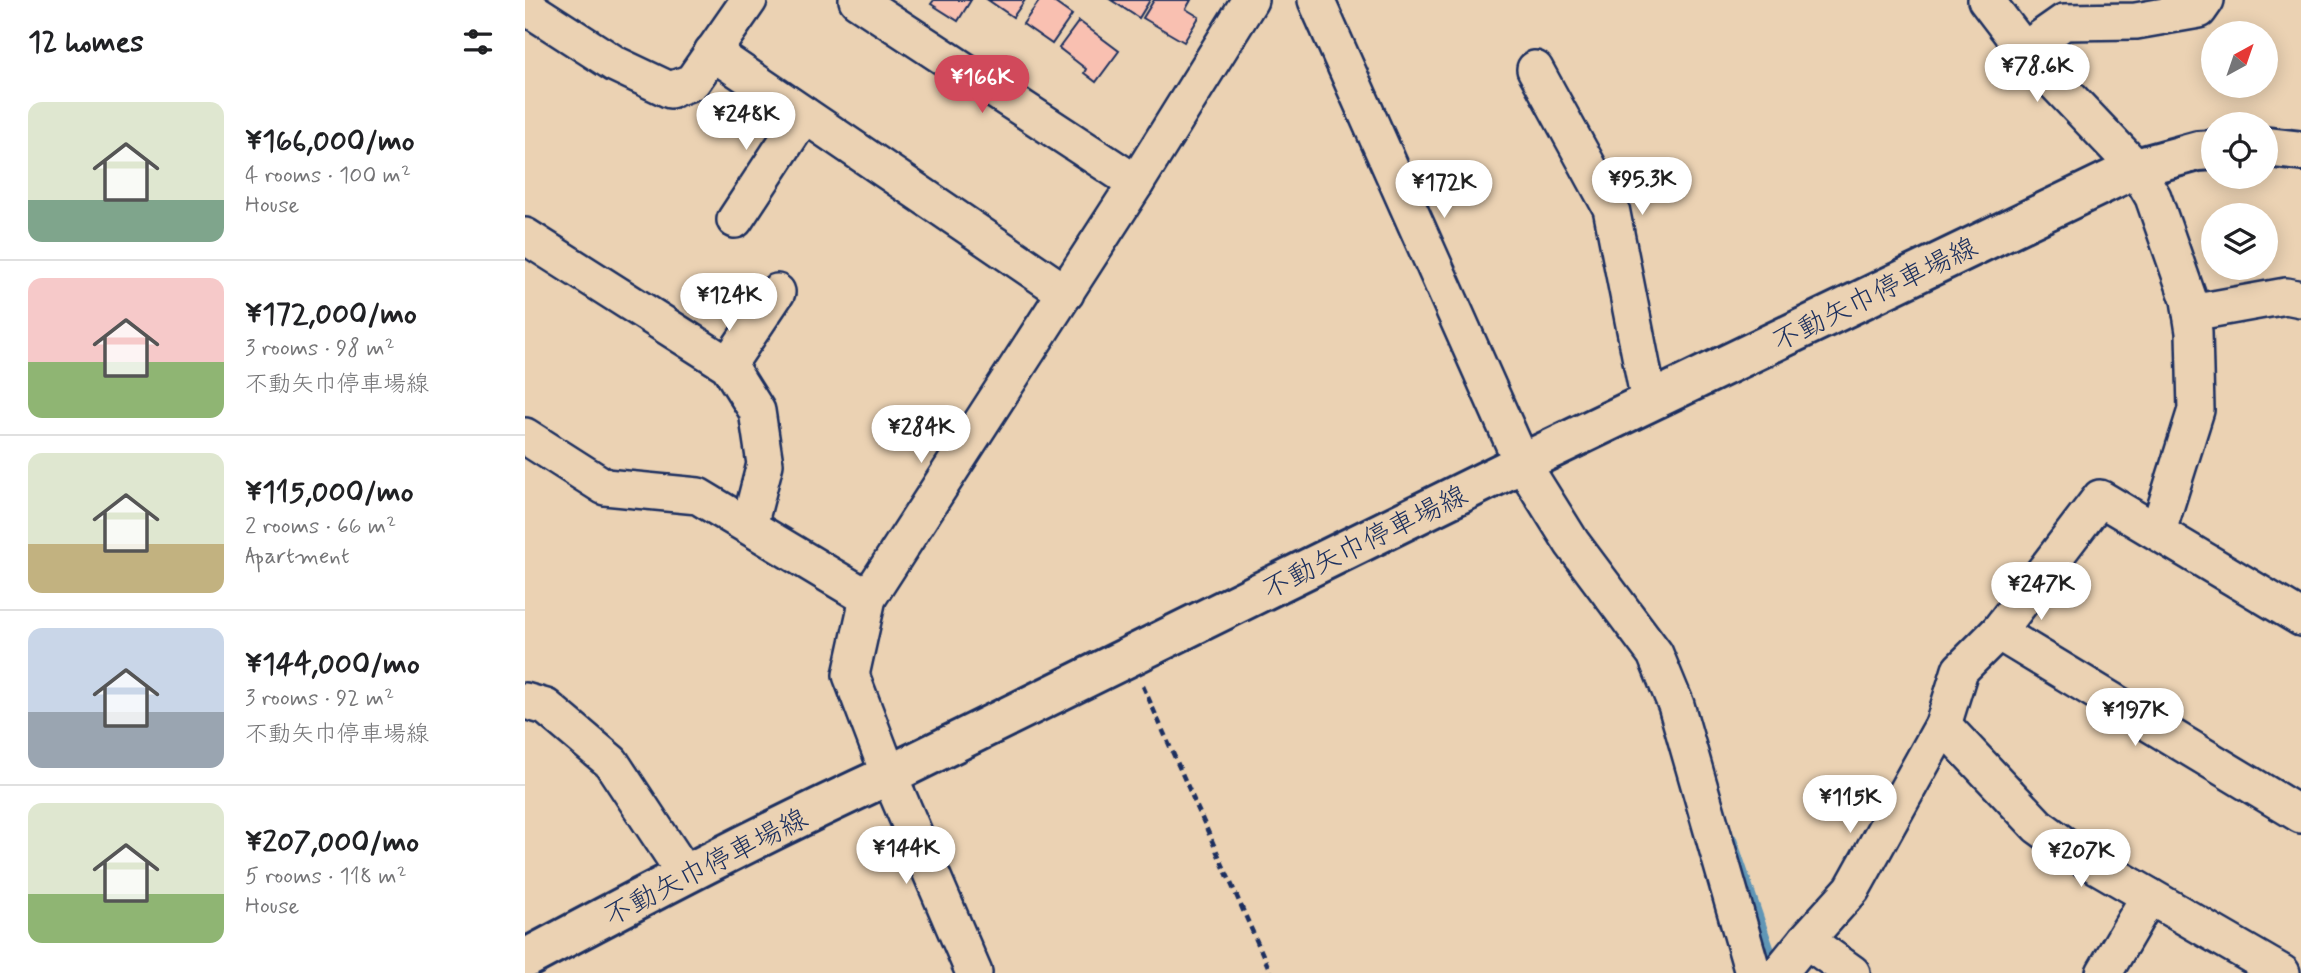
<!DOCTYPE html>
<html lang="en">
<head>
<meta charset="utf-8">
<style>
  body { margin:0; font-family:Mynerve,"Klee One",sans-serif; background:#f6f6f6; color:#202124; height:100vh; display:flex; flex-direction:column; font-size:26px; white-space:nowrap }
  * { box-sizing:border-box; margin:0 }
  p { font-size:23px; color:#757577 }
  .icon { flex:none; width:38px; height:38px; fill:none; stroke:currentColor; stroke-width:2; stroke-linecap:round; stroke-linejoin:round }
  .map { position:relative; flex:1; overflow:hidden }
  .side { display:flex; flex-direction:column; background:#fff; width:525px }
  .side>* { flex:none }
  .needle { width:46px; rotate:40deg }
  .fabs { position:absolute; left:1676px; top:21px; display:grid; gap:14px }
  .fabs a { display:grid; place-items:center; width:77px; height:77px; border-radius:50%; background:#fff; box-shadow:0 4px 18px #0003; font-size:35px }
  .price { position:absolute; translate:-50% -60px; padding:0 16px; border-radius:24px; background:#fff; color:#222; font-size:23px; line-height:46px; filter:drop-shadow(0 2px 4px #0008) }
  .price::after { content:''; position:absolute; left:50%; top:42px; width:21px; height:16px; margin-left:-10px; background:inherit; clip-path:polygon(0 0,100% 0,50% 100%) }
  .price.on { background:#d1495b; color:#fff }
  ul { padding:0; list-style:none }
  li { display:flex; align-items:center; gap:21px; height:175px; padding:0 28px }
  li+li { border-top:2px solid #e0e0e0 }
  li span { display:grid; place-items:center; flex:none; width:196px; height:140px; border-radius:14px; color:#555 }
  li>.icon { margin-inline-start:auto }
  span .icon { width:84px; height:84px; fill:#fffc; stroke-width:1 }
  li b { font-size:30px }
  h2 { display:flex; justify-content:space-between; align-items:center; height:84px; padding:0 28px; font-size:30px }
  main { display:flex; flex:1; min-height:0 }
  .map>svg:first-child { display:block }
  .lines { fill:none; stroke-linecap:round; stroke-linejoin:round }
  .stream { stroke:#6196b6; stroke-width:9 }
  .building { fill:#f9c0b1; stroke:#1b2f5e; stroke-width:2 }
  .minor-casing { stroke:#1b2f5e; stroke-width:40 }
  .major-casing { stroke:#1b2f5e; stroke-width:44 }
  .path { stroke:#1b2f5e; stroke-width:4.5; stroke-dasharray:7 5; stroke-linecap:butt }
  .minor { stroke:#ebd2b3; stroke-width:35 }
  .major { stroke:#ebd2b3; stroke-width:38 }
  .labels { text-anchor:middle; stroke-width:5; stroke-linejoin:round; paint-order:stroke }
  .street-label { font-size:28px; fill:#1b2f5e; stroke:#ebd2b3 }
</style>
</head>
<body>
<main>
<section class="side">
<h2>12 homes<svg class="icon" aria-label="filters" viewBox="0 0 24 24"><path d="M4 7h16M4 17h16"/><circle cx="9" cy="7" r="2"/><circle cx="15" cy="17" r="2"/></svg></h2>
<ul>
<li><span style="background:linear-gradient(#dfe7d0 70%,#7fa58c 0)"><svg class="icon" aria-label="home" viewBox="0 0 24 24"><path d="M3 11l9-7 9 7M6 9v11h12V9"/></svg></span><div><b>¥166,000/mo</b><p>4 rooms · 100 m²</p><p>House</p></div></li>
<li><span style="background:linear-gradient(#f6c9c9 60%,#8fb573 0)"><svg class="icon" aria-label="home" viewBox="0 0 24 24"><path d="M3 11l9-7 9 7M6 9v11h12V9"/></svg></span><div><b>¥172,000/mo</b><p>3 rooms · 98 m²</p><p>不動矢巾停車場線</p></div></li>
<li><span style="background:linear-gradient(#dfe7d0 65%,#c2b280 0)"><svg class="icon" aria-label="home" viewBox="0 0 24 24"><path d="M3 11l9-7 9 7M6 9v11h12V9"/></svg></span><div><b>¥115,000/mo</b><p>2 rooms · 66 m²</p><p>Apartment</p></div></li>
<li><span style="background:linear-gradient(#c9d6e8 60%,#9aa5b1 0)"><svg class="icon" aria-label="home" viewBox="0 0 24 24"><path d="M3 11l9-7 9 7M6 9v11h12V9"/></svg></span><div><b>¥144,000/mo</b><p>3 rooms · 92 m²</p><p>不動矢巾停車場線</p></div></li>
<li><span style="background:linear-gradient(#dfe7d0 65%,#8fb573 0)"><svg class="icon" aria-label="home" viewBox="0 0 24 24"><path d="M3 11l9-7 9 7M6 9v11h12V9"/></svg></span><div><b>¥207,000/mo</b><p>5 rooms · 118 m²</p><p>House</p></div></li>
</ul>
</section>
<div class="map">
<svg width="1776" height="973" viewBox="0 0 1776 973">
  <rect width="100%" height="100%" fill="#ebd2b3"/>
  <filter id="ink" filterUnits="userSpaceOnUse"><feTurbulence type="fractalNoise" baseFrequency=".0143" numOctaves="2"/><feDisplacementMap in="SourceGraphic" scale="14" xChannelSelector="R" yChannelSelector="G"/><feConvolveMatrix kernelMatrix="1 2 1 2 8 2 1 2 1" color-interpolation-filters="sRGB"/></filter>
  <g filter="url(#ink)">
    <g class="lines">
      <path class="stream" d="M1207,838l43,126"/>
    </g>
    <g class="building">
      <path d="M409,0h37l-13,21 -27,-17z"/>
      <path d="M463,0h37l-12,17z"/>
      <path d="M515,0h11l21,15 -20,29 -29,-20z"/>
      <path d="M586,0h39l-11,18z"/>
      <path d="M629,0h37l-5,9 13,8 -15,25 -41,-24z"/>
      <path d="M554,21l40,30 -23,31 -12,-9 2,-4 -27,-21z"/>
    </g>
    <g class="lines">
      <g class="minor-casing">
        <g id="minor">
          <path d="M332,0l279,183"/>
          <path d="M791,0l206,463 50,80 83,111 21,51 77,268"/>
          <path d="M1461,0l38,50 112,118 17,29 36,103 5,32 2,78 -38,121"/>
          <path d="M0,6l90,58 55,26 22,-8 57,-82"/>
          <path d="M1499,50l40,-28 72,-1 63,-11 7,-10"/>
          <path d="M187,52l354,241"/>
          <path d="M1010,69l76,139 38,193"/>
          <path d="M210,220l69,-105"/>
          <path d="M0,236l203,129 29,46 8,53 -16,62"/>
          <path d="M1666,313l95,-17 15,3"/>
          <path d="M203,365l49,-73"/>
          <path d="M0,436l80,51 93,9 170,102"/>
          <path d="M1473,632l303,183"/>
          <path d="M0,701l21,6 65,55 74,112"/>
          <path d="M1418,725l95,101 37,27 207,120"/>
          <path d="M1281,940l46,33"/>
          <path d="M449,973l-85,-198 -38,-100 17,-77 268,-415 114,-183"/>
          <path d="M1254,973l27,-33 46,-51 91,-164 17,-55 38,-38 102,-134 201,120"/>
          <path d="M1579,973l45,-77"/>
        </g>
      </g>
      <g class="major-casing">
        <g id="major">
          <path d="M1741,147l35,4"/>
          <path d="M0,959c120,-64 240,-127 364,-184l633,-312 614,-295 62,-17 16,-1"/>
        </g>
      </g>
      <path class="path" d="M618,686l128,287"/>
      <use href="#minor" class="minor"/>
      <use href="#major" class="major"/>
    </g>
  </g>
  <g class="labels">
    <g class="street-label">
      <text transform="translate(1349 293) rotate(-26)" y="10">不動矢巾停車場線</text>
      <text transform="translate(839 541) rotate(-26)" y="10">不動矢巾停車場線</text>
      <text transform="translate(180 866) rotate(-27)" y="10">不動矢巾停車場線</text>
    </g>
  </g>
</svg>
<div class="fabs">
<a><svg class="needle" viewBox="-14 -14 28 28"><path d="M0-13l5 13h-10z" fill="#e53935"/><path d="M0 13l5-13h-10z" fill="#757577"/></svg></a>
<a><svg class="icon" aria-label="locate" viewBox="0 0 24 24"><circle cx="12" cy="12" r="6"/><path d="M12 2v4M12 18v4M2 12h4M18 12h4"/></svg></a>
<a><svg class="icon" aria-label="layers" viewBox="0 0 24 24"><path d="M12 4l9 5-9 5-9-5zM3 14l9 5 9-5"/></svg></a>
</div>
<b class="price" style="left:1512px;top:104px">¥78.6K</b>
<b class="price on" style="left:457px;top:115px">¥166K</b>
<b class="price" style="left:221px;top:152px">¥248K</b>
<b class="price" style="left:1117px;top:217px">¥95.3K</b>
<b class="price" style="left:919px;top:220px">¥172K</b>
<b class="price" style="left:204px;top:333px">¥124K</b>
<b class="price" style="left:396px;top:465px">¥284K</b>
<b class="price" style="left:1516px;top:622px">¥247K</b>
<b class="price" style="left:1610px;top:748px">¥197K</b>
<b class="price" style="left:1325px;top:835px">¥115K</b>
<b class="price" style="left:381px;top:886px">¥144K</b>
<b class="price" style="left:1556px;top:889px">¥207K</b>
</div>
</main>
</body>
</html>
